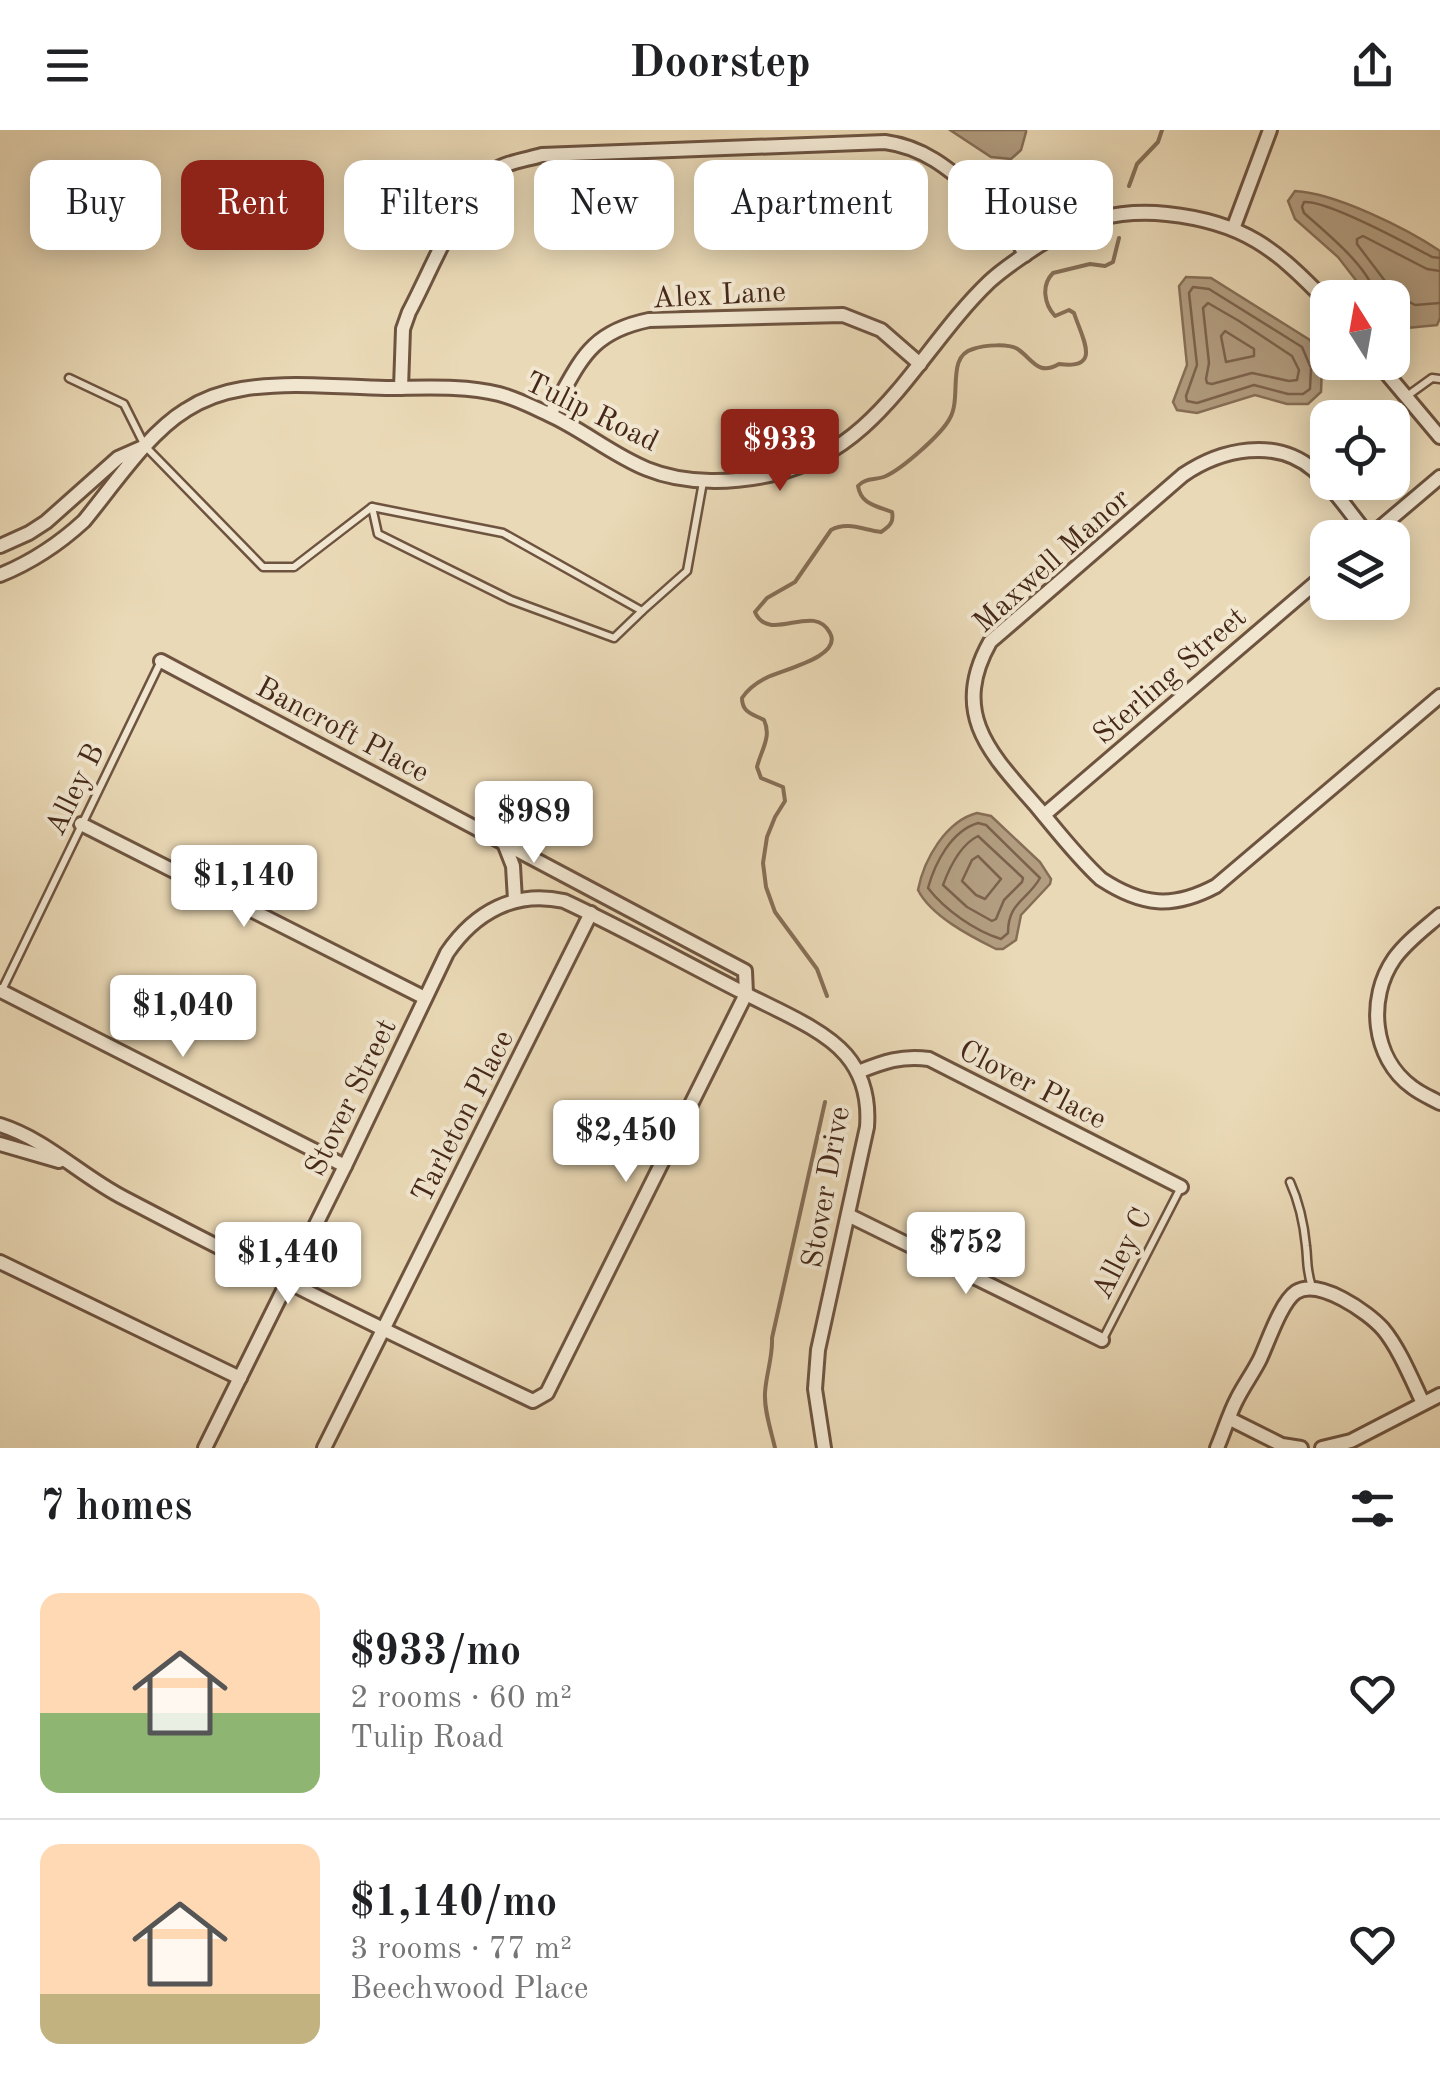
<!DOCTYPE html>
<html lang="en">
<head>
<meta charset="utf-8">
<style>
  body { margin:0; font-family:"Old Standard TT",serif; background:#f6f6f6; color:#202124; height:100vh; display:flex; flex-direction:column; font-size:38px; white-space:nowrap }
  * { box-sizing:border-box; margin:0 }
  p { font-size:32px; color:#757577 }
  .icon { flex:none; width:55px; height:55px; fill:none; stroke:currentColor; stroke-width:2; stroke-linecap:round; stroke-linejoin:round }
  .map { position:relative; height:1318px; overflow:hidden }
  .details { display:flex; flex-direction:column; background:#fff; flex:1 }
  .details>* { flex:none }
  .banner { position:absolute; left:30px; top:30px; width:1380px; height:90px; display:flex; gap:20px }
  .needle { width:65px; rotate:349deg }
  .tools { position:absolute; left:1310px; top:150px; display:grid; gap:20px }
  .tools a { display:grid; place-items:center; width:100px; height:100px; border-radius:20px; background:#fff; box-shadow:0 5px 25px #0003; font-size:50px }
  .price { position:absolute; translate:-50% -85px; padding:0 22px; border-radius:10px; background:#fff; color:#222; font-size:32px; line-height:65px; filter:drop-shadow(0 2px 5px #0008) }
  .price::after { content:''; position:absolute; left:50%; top:60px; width:30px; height:22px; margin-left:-15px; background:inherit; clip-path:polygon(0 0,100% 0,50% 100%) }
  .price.selected { background:#8f2418; color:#fff }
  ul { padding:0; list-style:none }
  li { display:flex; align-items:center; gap:30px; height:250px; padding:0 40px }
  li+li { border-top:2px solid #e0e0e0 }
  li span { display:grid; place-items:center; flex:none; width:280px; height:200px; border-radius:20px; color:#555 }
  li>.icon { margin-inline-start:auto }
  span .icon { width:120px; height:120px; fill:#fffc; stroke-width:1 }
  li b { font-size:42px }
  h2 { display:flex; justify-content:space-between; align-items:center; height:120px; padding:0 40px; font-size:42px }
  .chip { padding:0 35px; border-radius:20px; background:#fff; box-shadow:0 5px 25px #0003; font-size:35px; line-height:90px }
  .chip.selected { background:#8f2418; color:#fff }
  header { display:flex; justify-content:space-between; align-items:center; height:130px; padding:0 40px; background:#fff; font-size:45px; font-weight:700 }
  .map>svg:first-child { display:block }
  .water { fill:#b29d80; stroke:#866e56; stroke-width:2.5 }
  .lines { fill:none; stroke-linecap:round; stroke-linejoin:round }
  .shore { stroke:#7c624c; stroke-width:2.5 }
  .stream { stroke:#866e56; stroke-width:4 }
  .lane-casing { stroke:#6e5440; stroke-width:11 }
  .street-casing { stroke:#6e5440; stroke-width:18 }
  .lane { stroke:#f1e6d0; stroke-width:6 }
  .street { stroke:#f1e6d0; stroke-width:12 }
  .labels { text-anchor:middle; stroke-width:8; stroke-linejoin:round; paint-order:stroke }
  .street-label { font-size:30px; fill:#452818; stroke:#f1e6d0 }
</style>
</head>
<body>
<header><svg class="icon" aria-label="menu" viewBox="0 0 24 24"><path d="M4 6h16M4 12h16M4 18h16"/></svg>Doorstep<svg class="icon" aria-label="share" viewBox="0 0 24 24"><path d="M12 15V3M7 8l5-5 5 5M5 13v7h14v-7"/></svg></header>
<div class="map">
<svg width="1440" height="1318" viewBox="0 0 1440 1318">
  <rect width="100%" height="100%" fill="#ead9b6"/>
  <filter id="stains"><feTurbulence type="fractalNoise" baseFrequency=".002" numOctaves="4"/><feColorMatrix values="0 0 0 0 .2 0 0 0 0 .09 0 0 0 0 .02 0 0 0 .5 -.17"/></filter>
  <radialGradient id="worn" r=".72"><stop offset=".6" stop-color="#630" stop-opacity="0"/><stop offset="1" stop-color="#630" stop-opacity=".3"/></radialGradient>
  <g class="water">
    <path d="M950,0h76v2l-5,18 -10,9 -20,-2z"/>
    <path d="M1295,61c40,2 111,37 145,60v67l-3,7 -30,3 -14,-11 -1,-19 -23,-1 -31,-40 -43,-38 -7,-18z"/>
    <path d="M1186,147l25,1 99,62 12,26 -1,26 -13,12h-21l-32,-9 -58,18 -20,-3 -4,-8 14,-37 -8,-79z"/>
    <path d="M977,683l14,3 49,46 11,17 -1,5 -29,31 -5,25 -13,9h-7c-26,-13 -65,-33 -78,-59 6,-31 28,-69 59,-77z"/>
  </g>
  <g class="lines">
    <g class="shore">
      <path d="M1440,141l-13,-2 -64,-33 -6,3v5l28,37 6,15 13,3 11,6 25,-2"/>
      <path d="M1193,157l16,2 93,58 9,21 -1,21 -7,5h-15l-34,-9 -57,18 -10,-2 -1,-5 11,-31 -8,-72z"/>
      <path d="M1376,168c-4,-29 -51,-66 -72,-85l-2,-6 2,-5c23,-2 104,42 128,55l8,1"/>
      <path d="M1208,173l31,18 53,35 7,14 -2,10 -8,1 -37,-8 -40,11 -5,-1 -1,-4 3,-16 -6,-55z"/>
      <path d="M1225,201l29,18v7l-28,6 -5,-26z"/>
      <path d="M978,693l8,2 54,53c-13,23 -32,24 -32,55l-7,6c-26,-8 -56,-29 -73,-51 7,-25 23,-57 50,-65z"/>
      <path d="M978,706l45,42 -1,4 -18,18 -8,19 -4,2 -25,-14 -24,-22c7,-19 17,-40 35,-49z"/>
      <path d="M978,726l23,23 -16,20 -9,-4 -14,-14 10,-21z"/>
    </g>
    <g class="stream">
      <path d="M1129,56l8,-22 21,-22 4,-12"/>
      <path d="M827,866l-10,-27 -42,-57 -9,-25 -3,-24 4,-26 8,-20 10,-16 -2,-14 -22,-9 -4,-11c4,-17 15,-30 7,-47 -11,-6 -22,-7 -22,-22 6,-9 14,-15 24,-20 15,-8 77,-21 64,-45 -16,-32 -61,12 -75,-21l12,-14 28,-16 36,-52c17,-9 32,0 50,2 9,-6 13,-10 11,-20 -15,-6 -31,-7 -34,-26 8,-9 17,-5 28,-10 17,-8 56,-42 64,-58 12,-21 -4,-62 23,-69 11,-4 37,-6 46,1 14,10 19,26 40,14 44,6 23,-26 15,-51l-5,-3 -14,6c-11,-12 -14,-31 -2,-43l37,-9 15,2 8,-4 6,-24"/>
      <path d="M775,1318c-4,-18 -11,-37 -10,-55 1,-19 8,-36 7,-55l53,-236"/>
    </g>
    <g class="lane-casing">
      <g id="lane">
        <path d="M69,248l55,26 21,42 118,121h31l78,-60 131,26 139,78 45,-40 16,-89"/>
        <path d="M1407,266l25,-18 8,1"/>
        <path d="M372,377l6,27 133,66 103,38 28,-27"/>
        <path d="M2,860l159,-329"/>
        <path d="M1290,1052c9,20 14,43 16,64 2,17 0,23 6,41"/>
        <path d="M1103,1209l78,-152"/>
      </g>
    </g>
    <g class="street-casing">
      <g id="street">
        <path d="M1233,99l37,-99"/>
        <path d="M1377,232l63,75"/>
        <path d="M401,258l2,-59 6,-17c18,-33 54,-122 82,-140 15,-10 34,-12 51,-17l343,-13c38,5 63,26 91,50 10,9 21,17 29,28 8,10 14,23 20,35"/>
        <path d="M550,284c30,-50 36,-81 99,-94l194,-5 38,15 39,34"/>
        <path d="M1369,406c-17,-20 -35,-48 -55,-66 -38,-33 -93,-21 -131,5l-193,167c-41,73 2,113 48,166 20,24 40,50 63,71 41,27 72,30 115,7l224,-190"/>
        <path d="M1368,408l72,-61"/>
        <path d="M0,416l29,-13 17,-11 72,-64 25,-11"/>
        <path d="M0,445c32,-13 59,-31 84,-54 29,-35 64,-88 102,-111 17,-11 37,-18 56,-21 47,-8 97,-2 144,-1 36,0 77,-3 113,6 16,4 34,13 49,20 34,15 64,41 99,55 39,16 87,14 127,5 106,-24 144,-124 215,-192 15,-14 32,-25 49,-36 41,-26 80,-37 129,-32 77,8 109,35 161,89"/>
        <path d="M1044,685l284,-243"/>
        <path d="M81,694l344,174"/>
        <path d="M504,713l9,23 2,34"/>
        <path d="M1440,785c-16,14 -34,27 -46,44 -27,39 -22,99 18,128 9,7 19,11 28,16"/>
        <path d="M1,861l344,175"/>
        <path d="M858,942c25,-10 44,-17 71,-13l252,128"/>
        <path d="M0,995c47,15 81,51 124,73 135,71 271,138 409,203l14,-8 199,-399 -1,-23 -584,-310"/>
        <path d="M0,1014l59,17"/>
        <path d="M848,1085l254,125"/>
        <path d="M0,1132l240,116"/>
        <path d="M1230,1289l52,26 19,3"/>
        <path d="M205,1318l140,-282 102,-213c28,-41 68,-63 117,-52 60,28 119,61 178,91 32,17 81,36 104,63 18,21 23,45 21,72l-49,223 -3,39 9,59"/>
        <path d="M324,1318l267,-535"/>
        <path d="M1217,1318c7,-16 12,-34 20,-49 7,-14 16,-26 23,-40 8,-17 21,-57 36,-67 23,-14 72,20 87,37 16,19 29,51 40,74"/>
        <path d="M1322,1318l29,-7 89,-46"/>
      </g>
    </g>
    <use href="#lane" class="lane"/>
    <use href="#street" class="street"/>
  </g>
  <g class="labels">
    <g class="street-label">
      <text transform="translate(719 164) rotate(-3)" y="10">Alex Lane</text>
      <text transform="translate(592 281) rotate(26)" y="10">Tulip Road</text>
      <text transform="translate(1051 430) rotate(-42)" y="10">Maxwell Manor</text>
      <text transform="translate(1169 545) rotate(-41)" y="10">Sterling Street</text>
      <text transform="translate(343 599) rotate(28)" y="10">Bancroft Place</text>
      <text transform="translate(74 659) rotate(-64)" y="10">Alley B</text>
      <text transform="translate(1033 954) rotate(27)" y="10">Clover Place</text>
      <text transform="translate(350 967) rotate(-64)" y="10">Stover Street</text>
      <text transform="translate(462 986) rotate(-63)" y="10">Tarleton Place</text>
      <text transform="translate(825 1057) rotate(-80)" y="10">Stover Drive</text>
      <text transform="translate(1121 1123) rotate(-63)" y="10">Alley C</text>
    </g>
  </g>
  <rect width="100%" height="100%" filter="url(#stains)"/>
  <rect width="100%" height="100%" fill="url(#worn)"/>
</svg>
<div class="tools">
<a><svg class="needle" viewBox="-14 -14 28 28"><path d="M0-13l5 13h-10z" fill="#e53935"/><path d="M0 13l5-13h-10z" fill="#757577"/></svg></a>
<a><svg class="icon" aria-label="locate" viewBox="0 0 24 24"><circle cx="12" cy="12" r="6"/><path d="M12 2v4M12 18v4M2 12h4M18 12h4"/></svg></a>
<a><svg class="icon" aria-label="layers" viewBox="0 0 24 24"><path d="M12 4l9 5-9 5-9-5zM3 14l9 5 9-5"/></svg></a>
</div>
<b class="price selected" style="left:780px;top:364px">$933</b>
<b class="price" style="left:534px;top:736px">$989</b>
<b class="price" style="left:244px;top:800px">$1,140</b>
<b class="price" style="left:183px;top:930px">$1,040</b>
<b class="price" style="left:626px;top:1055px">$2,450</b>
<b class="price" style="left:966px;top:1167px">$752</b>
<b class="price" style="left:288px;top:1177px">$1,440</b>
<div class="banner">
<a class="chip">Buy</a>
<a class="chip selected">Rent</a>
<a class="chip">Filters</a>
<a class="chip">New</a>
<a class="chip">Apartment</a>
<a class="chip">House</a>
</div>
</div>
<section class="details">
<h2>7 homes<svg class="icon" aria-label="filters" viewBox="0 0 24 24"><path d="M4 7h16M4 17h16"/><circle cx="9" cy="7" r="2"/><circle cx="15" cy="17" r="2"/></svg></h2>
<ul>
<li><span style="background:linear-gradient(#ffd9b3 60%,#8fb573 0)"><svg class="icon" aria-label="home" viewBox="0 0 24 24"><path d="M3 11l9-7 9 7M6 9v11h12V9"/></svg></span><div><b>$933/mo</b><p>2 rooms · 60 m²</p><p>Tulip Road</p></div><svg class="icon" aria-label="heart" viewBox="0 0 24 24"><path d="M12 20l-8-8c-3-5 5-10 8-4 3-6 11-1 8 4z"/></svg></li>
<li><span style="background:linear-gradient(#ffd9b3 75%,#c2b280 0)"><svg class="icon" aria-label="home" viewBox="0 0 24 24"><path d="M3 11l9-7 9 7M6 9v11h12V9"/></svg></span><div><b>$1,140/mo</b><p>3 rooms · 77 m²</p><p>Beechwood Place</p></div><svg class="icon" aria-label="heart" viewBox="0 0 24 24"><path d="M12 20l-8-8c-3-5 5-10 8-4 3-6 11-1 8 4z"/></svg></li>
</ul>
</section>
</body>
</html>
